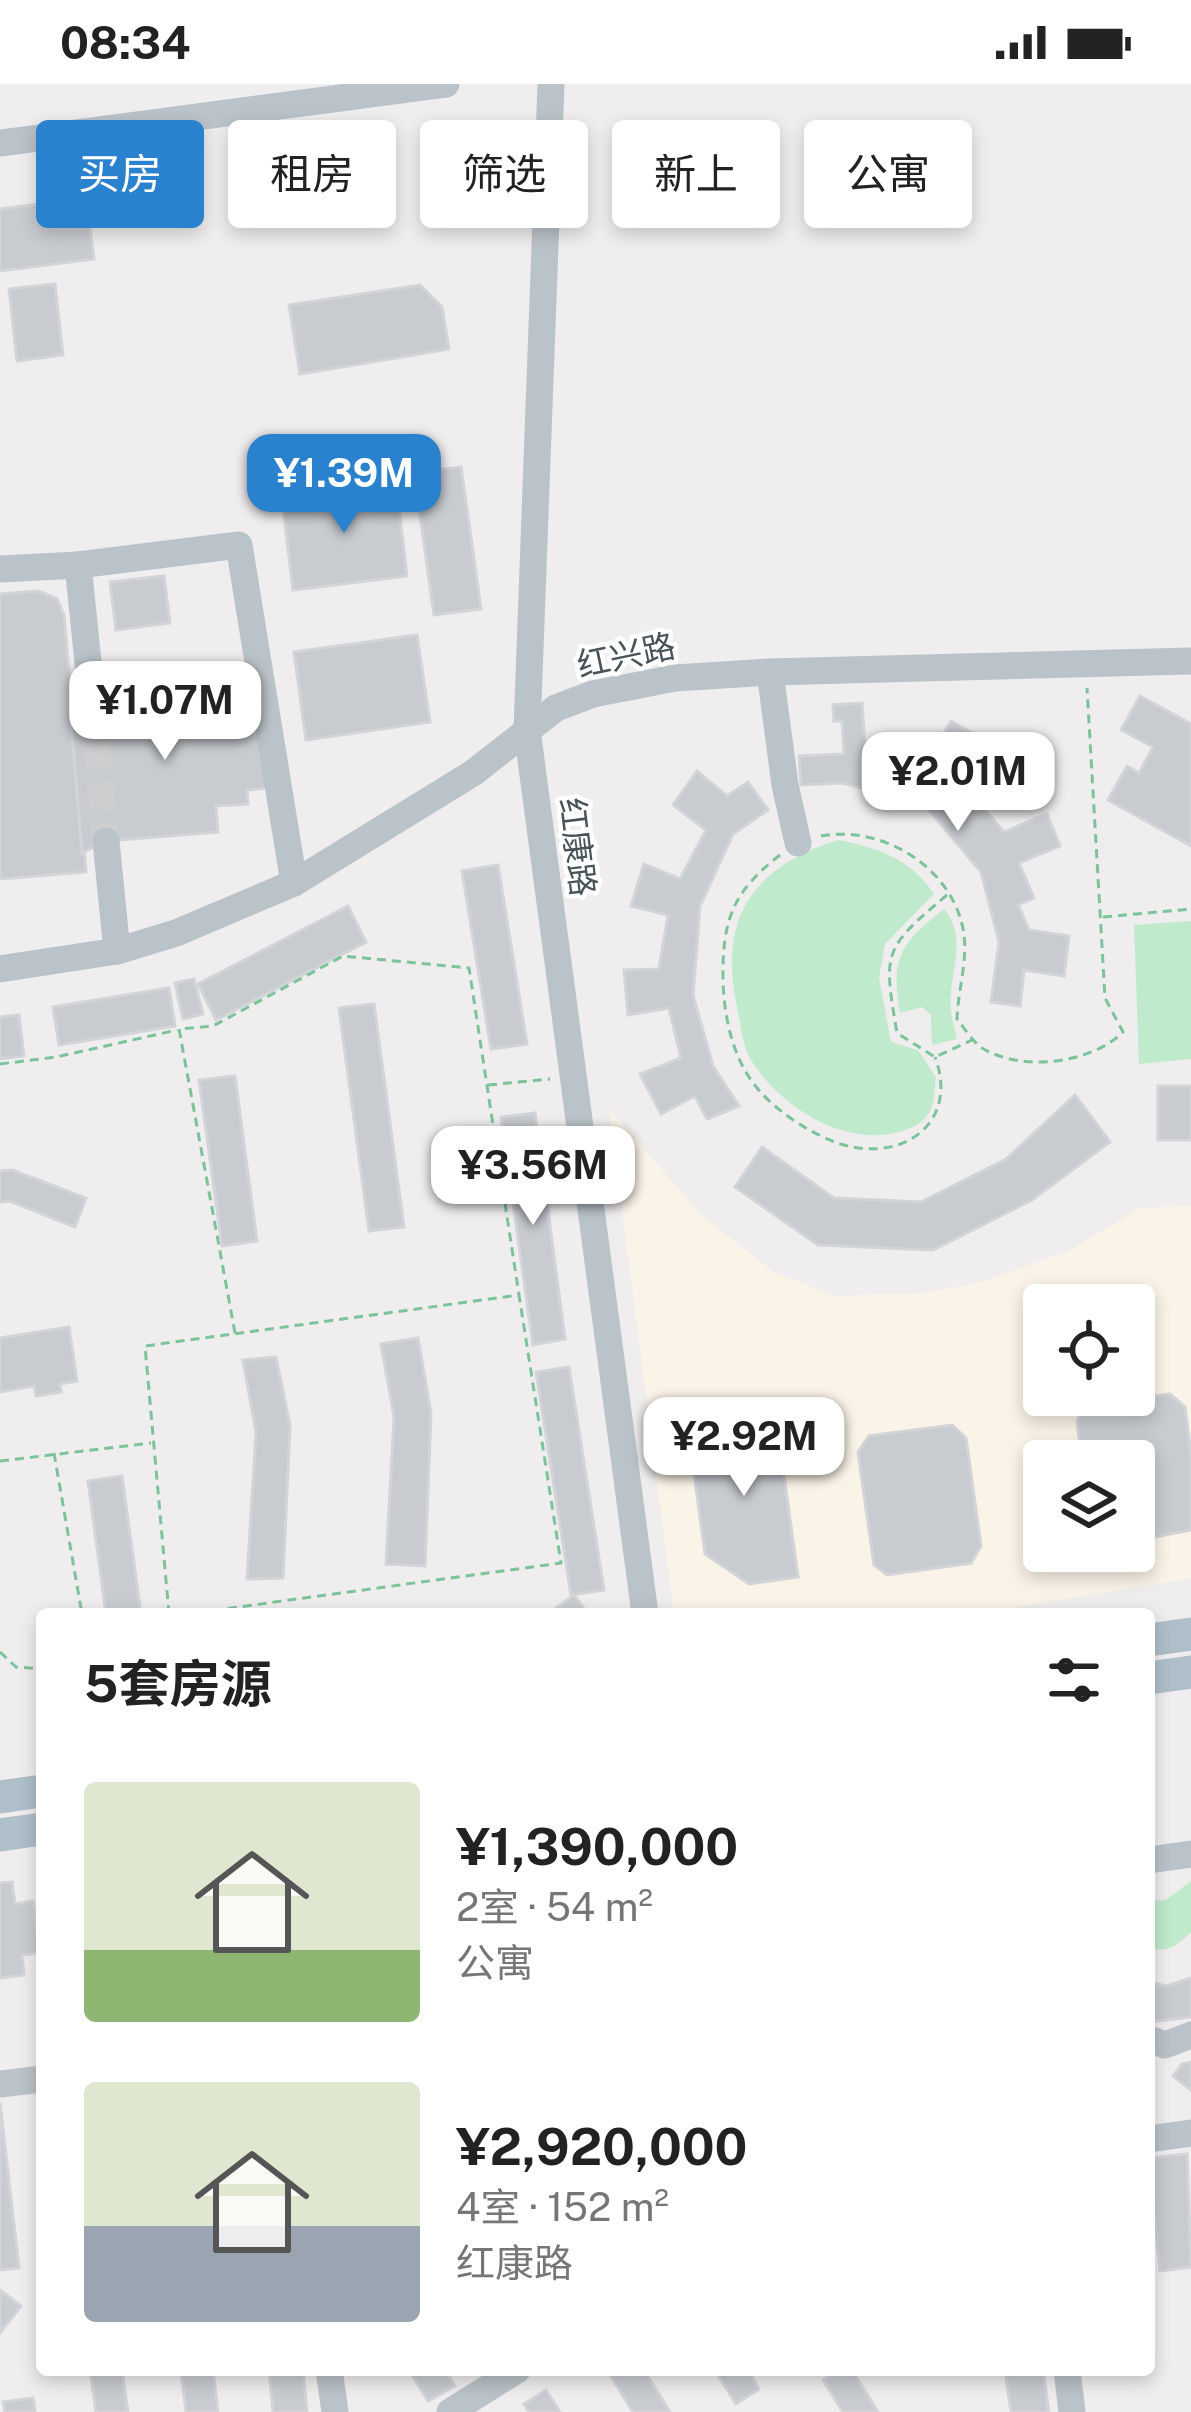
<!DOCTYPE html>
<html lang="zh">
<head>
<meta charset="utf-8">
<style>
  body { margin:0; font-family:"Public Sans","Noto Sans SC",sans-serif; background:#f6f6f6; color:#222; height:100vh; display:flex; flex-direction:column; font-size:45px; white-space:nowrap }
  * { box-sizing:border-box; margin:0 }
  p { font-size:39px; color:#767676 }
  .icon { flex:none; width:66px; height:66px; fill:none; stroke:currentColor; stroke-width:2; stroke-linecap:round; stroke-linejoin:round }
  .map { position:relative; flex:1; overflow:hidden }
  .details { position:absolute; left:36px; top:1524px; width:1119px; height:768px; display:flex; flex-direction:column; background:#fff; border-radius:12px; box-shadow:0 6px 18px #0003 }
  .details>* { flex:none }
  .guide { position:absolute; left:36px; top:36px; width:1119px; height:108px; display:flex; gap:24px }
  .controls { position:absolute; left:1023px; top:1200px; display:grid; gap:24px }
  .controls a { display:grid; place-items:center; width:132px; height:132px; border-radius:12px; background:#fff; box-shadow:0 6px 18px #0003; font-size:60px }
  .price { position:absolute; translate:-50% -102px; padding:0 27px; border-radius:24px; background:#fff; color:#222; font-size:39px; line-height:78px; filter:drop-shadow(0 3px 6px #0008) }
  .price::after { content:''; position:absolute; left:50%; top:72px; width:36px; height:27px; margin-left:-18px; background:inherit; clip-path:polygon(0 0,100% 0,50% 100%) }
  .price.active { background:#2a81cd; color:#fff }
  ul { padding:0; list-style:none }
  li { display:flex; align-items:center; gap:36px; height:300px; padding:0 48px }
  li span { display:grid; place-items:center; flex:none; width:336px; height:240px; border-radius:12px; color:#555 }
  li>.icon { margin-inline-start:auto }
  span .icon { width:144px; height:144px; fill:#fffc; stroke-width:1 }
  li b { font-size:51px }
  h2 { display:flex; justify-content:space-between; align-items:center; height:144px; padding:0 48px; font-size:51px }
  .tag { padding:0 42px; border-radius:12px; background:#fff; box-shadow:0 6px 18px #0003; font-size:42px; line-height:108px }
  .tag.active { background:#2a81cd; color:#fff }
  .status { display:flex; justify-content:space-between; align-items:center; height:84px; padding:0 60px; background:#fff; direction:ltr }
  .status svg { height:33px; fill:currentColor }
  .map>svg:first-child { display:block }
  .commercial { fill:#faf3e7; fill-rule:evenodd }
  .green { fill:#bfeacc }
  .building { fill:#c8cbd0; stroke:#d2d4d8; stroke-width:3 }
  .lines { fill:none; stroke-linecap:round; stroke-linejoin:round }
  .minor-tunnel { stroke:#ceced0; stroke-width:27; stroke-dasharray:27 14; stroke-linecap:butt }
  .path { stroke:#7bc499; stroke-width:3; stroke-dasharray:9 6; stroke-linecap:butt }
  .minor { stroke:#bac3c9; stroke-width:27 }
  .major { stroke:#afbfca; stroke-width:33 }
  .labels { text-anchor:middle; stroke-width:9; stroke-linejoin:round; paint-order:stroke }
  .street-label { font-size:33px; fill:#475259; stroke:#fff }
</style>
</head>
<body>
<div class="status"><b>08:34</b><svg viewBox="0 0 49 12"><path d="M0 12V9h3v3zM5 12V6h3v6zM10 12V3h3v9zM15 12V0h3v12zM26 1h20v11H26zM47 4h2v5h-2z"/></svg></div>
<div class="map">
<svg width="1191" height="2328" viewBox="0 0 1191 2328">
  <rect width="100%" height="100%" fill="#f0edee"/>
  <path class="commercial" d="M609,1024l93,108 72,56 60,24 92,-3 56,-11 86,-31 73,-43 50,-2v372l-218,36h-299zM1044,1221h90v90h-90zM1044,1377h90v90h-90z"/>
  <g class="green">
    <path d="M838,756c40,8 72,18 96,54l-49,50 -6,34 12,64 27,8 18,27c-2,11 -1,27 -7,36 -8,12 -17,15 -30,19 -56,15 -118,-25 -148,-72 -9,-14 -10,-36 -14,-53 -19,-90 16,-140 101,-167z"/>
    <path d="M944,825c21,25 10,53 7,83 -2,17 2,31 6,47l-25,6 -1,-30 -9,-8 -22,6c-10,-56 1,-70 44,-104z"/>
    <path d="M1191,837v138l-52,5 -5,-139z"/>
    <path d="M1191,1797v51c-12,13 -25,21 -42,16v-47l17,-1z"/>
  </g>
  <g class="building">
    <path d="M86,114l8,61 -94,12v-62z"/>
    <path d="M55,200l8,71 -46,6 -8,-72z"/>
    <path d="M420,201l22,22 7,42 -149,25 -11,-69z"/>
    <path d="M461,383l20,142 -47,6 -20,-142z"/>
    <path d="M396,399l11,93 -114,14 -11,-93z"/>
    <path d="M164,492l6,47 -54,7 -6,-48z"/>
    <path d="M38,507l19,8 7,16 22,257 -86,7v-285z"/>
    <path d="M417,551l13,87 -124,18 -12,-88z"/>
    <path d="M260,603l8,101 -21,2 1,14 -32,2 2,26 -112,9 -24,12 -12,-141 22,-11z"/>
    <path d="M1140,612l51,28v122l-83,-46 19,-34 12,7 14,-26 -32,-17z"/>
    <path d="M862,619l3,43 61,17 25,-42 40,23 -25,44 38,44 43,-18 13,32 -41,17 15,35 -16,7 11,25 40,6 -5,40 -40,-6 -4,36 -29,-4 8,-60 -18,-70 -57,-68 -82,-21 -41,2 -2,-29 45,-2 -2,-33h-8l-1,-16z"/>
    <path d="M697,687l30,25 21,-14 20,28 -35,24 -33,72 -7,89 20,71 26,40 -32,13 -12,-23 -34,18 -21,-40 41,-16 -12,-50 -41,7 -4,-45 35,-1 9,-54 -37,-9 13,-42 36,15 26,-49 -33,-25z"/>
    <path d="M498,781l29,179 -36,5 -29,-178z"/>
    <path d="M348,822l18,36 -150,78 -18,-36z"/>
    <path d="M194,895l9,35 -20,5 -8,-36z"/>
    <path d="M169,904l6,38 -116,19 -6,-38z"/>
    <path d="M374,920l30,223 -35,4 -30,-223z"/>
    <path d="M19,931l5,41 -24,3v-42z"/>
    <path d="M235,992l22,165 -35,5 -23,-166z"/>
    <rect x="1158" y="1002" width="33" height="54"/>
    <path d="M1075,1011l35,47 -78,58 -99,50 -115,-5 -83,-58 27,-40 72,51 87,4 85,-43z"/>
    <path d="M535,1029l30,226 -32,6 -32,-228z"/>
    <path d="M12,1086l74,28 -11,29 -65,-26 -10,1v-31z"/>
    <path d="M69,1243l8,54 -17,3 1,8 -25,4 -2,-10 -34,6v-54z"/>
    <path d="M418,1254l13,75 -6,153 -39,-2 8,-147 -13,-73z"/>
    <path d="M276,1273l14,68 -7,153 -36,1 9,-147 -13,-72z"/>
    <path d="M569,1283l35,223 -33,5 -35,-223z"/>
    <path d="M1170,1310l15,13 6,46v77l-57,11v-80h-52l-5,-40 10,-16z"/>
    <path d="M776,1333l22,160 -49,7 -44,-30 -17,-126z"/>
    <path d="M952,1341l14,13 15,108 -10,17 -84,12 -13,-10 -16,-113 11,-16z"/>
    <path d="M122,1392l19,138h-35l-18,-133z"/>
    <path d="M574,1511l14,19h-40z"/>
    <path d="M12,1798l3,22 18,-3 7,52 -18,2 2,20 -24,3v-95z"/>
    <path d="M1191,1894v39l-42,5v-40l17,4z"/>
    <path d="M1191,1978v28l-18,-14 9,-12z"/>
    <path d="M0,2019l19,165 -19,2z"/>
    <path d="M1187,2070l4,113 -31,4 -11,-113z"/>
    <path d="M0,2206l21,16 -21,27z"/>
    <path d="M90,2286h32l6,42h-32z"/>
    <path d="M181,2286h32l5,42h-32z"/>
    <path d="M269,2286h34l4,42h-34z"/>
    <path d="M409,2286h36l10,16 -27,15z"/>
    <path d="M607,2286h37l26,42h-37z"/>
    <path d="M715,2286h33l11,19 -23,15z"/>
    <path d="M839,2286h13l26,42h-35l-20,-32z"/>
    <path d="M1005,2286h38l6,42h-38z"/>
    <path d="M546,2306l14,22h-31l-5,-8z"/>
    <path d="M33,2314l2,14h-30l-2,-10z"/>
  </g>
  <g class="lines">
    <path class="minor-tunnel" d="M92,617l14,140"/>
    <g class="path">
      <path d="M821,752c59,-11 126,28 141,88 8,32 -4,63 -5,95 8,10 15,22 25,29 39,24 109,16 141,-16l-18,-34 -18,-310"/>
      <path d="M780,771c-48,37 -58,66 -57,126 1,34 9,75 31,103 19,26 59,52 90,61 62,17 115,-24 91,-88"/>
      <path d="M947,811c-64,54 -64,56 -50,138l38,24 37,-17"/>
      <path d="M1103,833l88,-8"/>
      <path d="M0,980l56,-7 121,-27"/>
      <path d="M488,1001l62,-6"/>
      <path d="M235,1249l-56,-304 34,-3 130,-70 126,12 50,327"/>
      <path d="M54,1369l28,161"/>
      <path d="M0,1377l151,-18"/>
      <path d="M169,1530l-24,-268 374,-51 42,268 -374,51"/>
      <path d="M0,1568l16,15 26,2"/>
    </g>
    <g class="minor">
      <path d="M551,0l-24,646 118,884"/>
      <path d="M0,59l446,-59"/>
      <path d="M78,481l14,136"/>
      <path d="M0,485l78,-4 161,-20 55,338"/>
      <path d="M770,588l15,113 13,58"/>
      <path d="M106,757l11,110"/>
      <path d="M0,885l117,-18 59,-18 118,-50 179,-110 83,-65 37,-14 82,-16 95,-6 421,-11"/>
      <path d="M1149,1776l42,-6"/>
      <path d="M1149,1955l16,6 26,-10"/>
      <path d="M0,2000l42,-5"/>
      <path d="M1149,2055l42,-6"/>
      <path d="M329,2286l6,42"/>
      <path d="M1067,2286l5,42"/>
      <path d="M450,2328l67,-42"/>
    </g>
    <g class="major">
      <path d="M1149,1556l42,-6"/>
      <path d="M1149,1594l42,-6"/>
      <path d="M0,1713l42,-6"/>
      <path d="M0,1751l42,-6"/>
    </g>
  </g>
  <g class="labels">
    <g class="street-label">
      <text transform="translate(626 571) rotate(-12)" y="12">红兴路</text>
      <text transform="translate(578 763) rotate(83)" y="12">红康路</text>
    </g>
  </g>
</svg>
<div class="controls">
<a><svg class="icon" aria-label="locate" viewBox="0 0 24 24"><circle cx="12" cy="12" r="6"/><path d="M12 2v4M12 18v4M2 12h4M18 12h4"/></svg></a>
<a><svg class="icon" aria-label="layers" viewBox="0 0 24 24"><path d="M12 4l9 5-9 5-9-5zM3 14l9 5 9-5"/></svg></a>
</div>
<b class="price active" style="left:344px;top:452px">¥1.39M</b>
<b class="price" style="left:165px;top:679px">¥1.07M</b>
<b class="price" style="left:958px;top:750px">¥2.01M</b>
<b class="price" style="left:533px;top:1144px">¥3.56M</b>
<b class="price" style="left:744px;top:1415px">¥2.92M</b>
<div class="guide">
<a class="tag active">买房</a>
<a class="tag">租房</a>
<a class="tag">筛选</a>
<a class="tag">新上</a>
<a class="tag">公寓</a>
</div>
<section class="details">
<h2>5套房源<svg class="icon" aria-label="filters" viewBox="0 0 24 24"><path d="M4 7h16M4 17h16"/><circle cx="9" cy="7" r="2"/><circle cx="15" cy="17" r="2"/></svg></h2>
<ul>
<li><span style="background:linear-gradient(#dfe7d0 70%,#8fb573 0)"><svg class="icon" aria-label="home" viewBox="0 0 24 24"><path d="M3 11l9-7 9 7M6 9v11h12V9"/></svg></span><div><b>¥1,390,000</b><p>2室 · 54 m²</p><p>公寓</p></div></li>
<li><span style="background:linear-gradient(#dfe7d0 60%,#9aa5b1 0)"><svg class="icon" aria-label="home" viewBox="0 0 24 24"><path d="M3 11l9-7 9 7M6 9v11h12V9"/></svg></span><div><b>¥2,920,000</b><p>4室 · 152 m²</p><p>红康路</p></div></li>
</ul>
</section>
</div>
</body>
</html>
